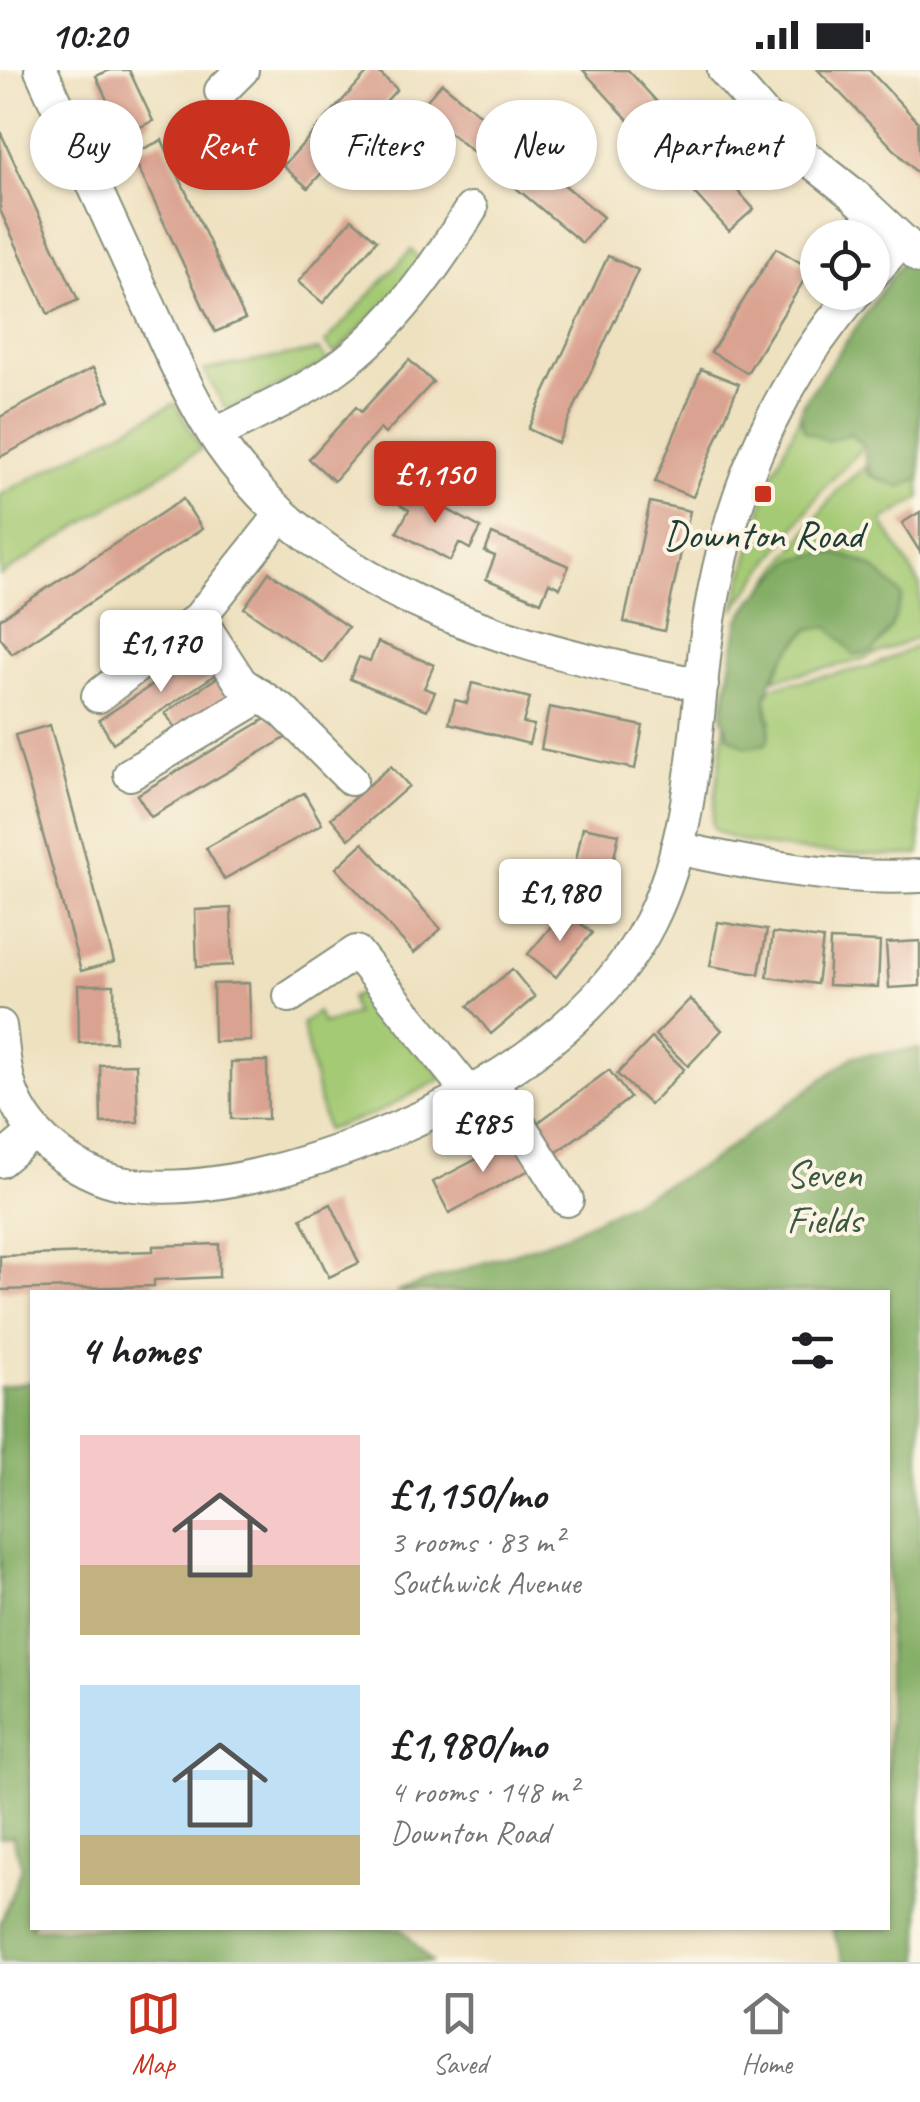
<!DOCTYPE html>
<html lang="en">
<head>
<meta charset="utf-8">
<style>
  body { margin:0; font-family:Caveat,sans-serif; background:#f2f2f2; color:#202124; height:100vh; display:flex; flex-direction:column; font-size:38px; white-space:nowrap }
  * { box-sizing:border-box; margin:0 }
  p { font-size:32px; color:#757577 }
  .icon { flex:none; width:55px; height:55px; fill:none; stroke:currentColor; stroke-width:2; stroke-linecap:round; stroke-linejoin:round }
  .map { position:relative; flex:1; overflow:hidden }
  .panel { position:absolute; left:30px; top:1220px; width:860px; height:640px; display:flex; flex-direction:column; background:#fff; border-radius:0px; box-shadow:0 2px 8px #0004 }
  .panel>* { flex:none }
  .guide { position:absolute; left:30px; top:30px; width:860px; height:90px; display:flex; gap:20px }
  .tools { position:absolute; left:800px; top:150px; display:grid; gap:20px }
  .tools a { display:grid; place-items:center; width:90px; height:90px; border-radius:50%; background:#fff; box-shadow:0 2px 8px #0004; font-size:50px }
  .price { position:absolute; translate:-50% -85px; padding:0 22px; border-radius:10px; background:#fff; color:#222; font-size:32px; line-height:65px; filter:drop-shadow(0 2px 5px #0008) }
  .price::after { content:''; position:absolute; left:50%; top:60px; width:30px; height:22px; margin-left:-15px; background:inherit; clip-path:polygon(0 0,100% 0,50% 100%) }
  .price.current { background:#c8321e; color:#fff }
  ul { padding:0; list-style:none }
  li { display:flex; align-items:center; gap:30px; height:250px; padding:0 50px }
  li span { display:grid; place-items:center; flex:none; width:280px; height:200px; border-radius:0px; color:#555 }
  li>.icon { margin-inline-start:auto }
  span .icon { width:120px; height:120px; fill:#fffc; stroke-width:1 }
  li b { font-size:42px }
  h2 { display:flex; justify-content:space-between; align-items:center; height:120px; padding:0 50px; font-size:42px }
  .pill { padding:0 35px; border-radius:45px; background:#fff; box-shadow:0 2px 8px #0004; font-size:35px; line-height:90px }
  .pill.current { background:#c8321e; color:#fff }
  .status { display:flex; justify-content:space-between; align-items:center; height:70px; padding:0 50px; background:#fff; direction:ltr }
  .status svg { height:28px; fill:currentColor }
  .tabs { display:flex; justify-content:space-around; align-items:center; height:140px; border-top:2px solid #e0e0e0; background:#fff; font-size:28px; color:#757577 }
  .tabs a { display:grid; justify-items:center; gap:5px }
  .tabs .current { color:#c8321e }
  .map>svg:first-child { display:block }
  .green { fill:#a5ca74; stroke:#628454; stroke-width:2.5 }
  .forest { fill:#84ae66; stroke:#52764d; stroke-width:2.5 }
  .building { fill:#daa290 }
  .lines { fill:none; stroke-linecap:round; stroke-linejoin:round }
  .minor-casing { stroke:#868f7a; stroke-width:36 }
  .minor { stroke:#fff; stroke-width:32 }
  .poi-dot { fill:#c8321e; stroke:#fcf5e5; stroke-width:4 }
  .labels { text-anchor:middle; stroke-width:8; stroke-linejoin:round; paint-order:stroke }
  .poi-label { font-size:40px; fill:#1f3d34; stroke:#fcf5e5 }
  .park-label { font-size:40px; fill:#3a5941; stroke:#fcf5e5 }
</style>
</head>
<body>
<div class="status"><b>10:20</b><svg viewBox="0 0 49 12"><path d="M0 12V9h3v3zM5 12V6h3v6zM10 12V3h3v9zM15 12V0h3v12zM26 1h20v11H26zM47 4h2v5h-2z"/></svg></div>
<div class="map">
<svg width="920" height="1892" viewBox="0 0 920 1892">
  <rect width="100%" height="100%" fill="#fcf5e5"/>
  <filter id="ink" filterUnits="userSpaceOnUse"><feTurbulence type="fractalNoise" baseFrequency=".01" numOctaves="2"/><feDisplacementMap in="SourceGraphic" scale="20" xChannelSelector="R" yChannelSelector="G"/><feConvolveMatrix kernelMatrix="1 2 1 2 8 2 1 2 1" color-interpolation-filters="sRGB"/></filter>
  <filter id="wash" filterUnits="userSpaceOnUse"><feTurbulence type="fractalNoise" baseFrequency=".0048" numOctaves="4" result="noise"/><feDisplacementMap in="SourceGraphic" scale="40" xChannelSelector="R" yChannelSelector="G"/><feGaussianBlur stdDeviation="2.25" result="paint"/><feColorMatrix in="noise" values="0 0 0 0 0 0 0 0 0 0 0 0 0 0 0 0 0 1.4 0 .05"/><feComposite in="paint" operator="in"/></filter>
  <g filter="url(#wash)">
    <rect width="100%" height="100%" fill="#eee1c0"/>
    <g class="green">
      <path d="M411,180l11,11v6l-87,87 -10,-11z"/>
      <path d="M319,280l9,11 -87,44 -16,3 -21,-38z"/>
      <path d="M175,333l26,46 -201,127v-81z"/>
      <path d="M800,346l5,15 45,3 14,12 -42,44 -88,120 36,-130z"/>
      <path d="M865,397l4,8 31,12 20,-9v20l-38,23 38,64v52l-65,25 -81,17 14,-28 22,-22 20,-2 42,25 -108,-64 75,-100z"/>
      <path d="M920,575v209c-38,4 -179,-2 -206,-25l-2,-6 13,-99 4,13 42,-14 -5,-24 5,-12 99,-20z"/>
      <path d="M368,920l75,88 -67,35 -50,17 -24,-106 15,-12 6,12 32,-10 -5,-16z"/>
    </g>
    <g class="forest">
      <path d="M920,166v242l-20,9c-27,-11 -35,-8 -36,-41l-14,-12 -23,7 -22,-10 -5,-15 2,-11z"/>
      <path d="M826,482c39,7 50,14 76,44l-11,32 -19,24 -18,3 -24,-28 -21,2c-18,18 -38,42 -43,68 -3,17 10,29 0,47l-19,3 -18,-10 -7,-22 17,-95 15,-22 39,-38z"/>
      <path d="M920,979v913h-76l-12,-34h56v-636h-492l163,-54 149,-75 146,-107z"/>
      <path d="M32,1312v546h369l30,34h-431v-38l22,-57 -10,-31 -12,2v-451z"/>
    </g>
    <g id="blocks">
      <g class="building">
        <path d="M110,0h19l24,51 -30,14 -27,-59z"/>
        <path d="M370,0h6l21,19 -89,99 -25,-22z"/>
        <path d="M583,0h45l126,139 -25,22z"/>
        <path d="M818,0h51l49,52 2,54z"/>
        <path d="M442,13l161,134 -21,26 -162,-135z"/>
        <path d="M0,61l78,169 -30,14 -48,-104z"/>
        <path d="M162,70l83,179 -30,13 -83,-178z"/>
        <path d="M352,149l25,21 -54,63 -25,-21z"/>
        <path d="M776,178l35,21 -64,104 -36,-21z"/>
        <path d="M608,186l30,14 -80,173 -30,-14z"/>
        <path d="M409,290l24,22 -48,52 -5,-5 -46,52 -25,-22 47,-52 5,5z"/>
        <path d="M93,298l17,32 -110,57v-40z"/>
        <path d="M701,299l38,15 -46,113 -38,-15z"/>
        <path d="M408,418l73,40 -11,21 -11,-6 -9,18 -53,-29 12,-22 -10,-6z"/>
        <path d="M183,429l19,30 -190,125 -12,-17v-18z"/>
        <path d="M650,432l40,9 -26,120 -40,-9z"/>
        <path d="M920,442v40l-18,-29z"/>
        <path d="M492,464l77,32 -9,22 -11,-5 -8,19 -55,-23 9,-23 -10,-4z"/>
        <path d="M269,502l79,55 -25,36 -79,-55z"/>
        <path d="M378,572l56,23 -10,23 11,4 -8,18 -77,-31 9,-22 11,4z"/>
        <path d="M210,577l14,22 -111,74 -14,-23z"/>
        <path d="M225,602l16,23 -60,41 -16,-23z"/>
        <path d="M472,613l58,15 -7,25 11,2 -5,19 -80,-21 6,-23 12,3z"/>
        <path d="M549,637l94,19 -8,43 -94,-20z"/>
        <path d="M279,641l13,23 -141,83 -14,-22z"/>
        <path d="M50,655l64,237 -33,9 -66,-236z"/>
        <path d="M391,696l18,20 -60,53 -18,-21z"/>
        <path d="M304,723l18,31 -98,55 -18,-31z"/>
        <path d="M583,757l36,7 -12,57 -36,-8z"/>
        <path d="M363,773l78,86 -27,24 -78,-85z"/>
        <path d="M231,838l2,57 -36,2 -2,-57z"/>
        <path d="M565,840l27,23 -36,44 -28,-23z"/>
        <path d="M718,852l49,8 -8,44 -49,-8z"/>
        <path d="M773,863l50,6 -6,45 -50,-7z"/>
        <path d="M830,870l50,2 -2,45 -50,-2z"/>
        <path d="M920,871v45l-31,2 -3,-45z"/>
        <path d="M512,899l23,28 -44,37 -23,-28z"/>
        <path d="M249,913l2,58 -37,1 -1,-58z"/>
        <path d="M78,915h36l1,57 -36,1z"/>
        <path d="M690,929l32,31 -34,36 -33,-31z"/>
        <path d="M652,968l32,31 -34,36 -33,-31z"/>
        <path d="M267,991l1,58h-37v-57z"/>
        <path d="M136,994l2,58 -37,1 -1,-58z"/>
        <path d="M609,1000l21,28 -77,57 -21,-28z"/>
        <path d="M517,1068l16,30 -84,45 -16,-31z"/>
        <path d="M331,1134l28,59 -30,14 -28,-59z"/>
        <path d="M219,1174v33l-65,3v6l-154,4v-34l153,-5v-5z"/>
      </g>
    </g>
  </g>
  <g filter="url(#ink)">
    <use href="#blocks" fill-opacity="0" stroke="#868f7a" stroke-width="2.5"/>
    <g class="lines">
      <g class="minor-casing">
        <g id="minor">
          <path d="M41,0c35,76 69,151 104,227 23,49 45,103 76,148 109,156 304,205 481,240"/>
          <path d="M724,0l64,73 66,52 66,62"/>
          <path d="M221,21l21,-21"/>
          <path d="M872,204l29,-33"/>
          <path d="M215,365c40,-22 85,-40 122,-67 57,-42 97,-99 134,-159"/>
          <path d="M199,548l42,65 42,28 68,68"/>
          <path d="M98,626l101,-78 83,-104"/>
          <path d="M130,704l131,-78"/>
          <path d="M677,778c79,18 161,32 243,28"/>
          <path d="M290,926l66,-44 113,141"/>
          <path d="M0,956c3,22 4,46 12,67 18,48 71,86 121,92 86,10 193,-26 271,-60 95,-41 198,-108 246,-203 44,-88 44,-186 56,-281 17,-129 64,-249 150,-349"/>
          <path d="M491,1010l76,120"/>
          <path d="M0,1091l35,-29"/>
        </g>
      </g>
      <use href="#minor" class="minor"/>
    </g>
  </g>
  <rect class="poi-dot" x="753" y="414" width="20" height="20" rx="5"/>
  <g class="labels">
    <g class="poi-label">
      <text x="763" y="478">Downton Road</text>
    </g>
    <g class="park-label">
      <text x="824" y="1117">Seven<tspan x="824" dy="46">Fields</tspan></text>
    </g>
  </g>
</svg>
<div class="tools">
<a><svg class="icon" aria-label="locate" viewBox="0 0 24 24"><circle cx="12" cy="12" r="6"/><path d="M12 2v4M12 18v4M2 12h4M18 12h4"/></svg></a>
</div>
<b class="price current" style="left:435px;top:456px">£1,150</b>
<b class="price" style="left:161px;top:625px">£1,170</b>
<b class="price" style="left:560px;top:874px">£1,980</b>
<b class="price" style="left:483px;top:1105px">£985</b>
<div class="guide">
<a class="pill">Buy</a>
<a class="pill current">Rent</a>
<a class="pill">Filters</a>
<a class="pill">New</a>
<a class="pill">Apartment</a>
</div>
<section class="panel">
<h2>4 homes<svg class="icon" aria-label="filters" viewBox="0 0 24 24"><path d="M4 7h16M4 17h16"/><circle cx="9" cy="7" r="2"/><circle cx="15" cy="17" r="2"/></svg></h2>
<ul>
<li><span style="background:linear-gradient(#f6c9c9 65%,#c2b280 0)"><svg class="icon" aria-label="home" viewBox="0 0 24 24"><path d="M3 11l9-7 9 7M6 9v11h12V9"/></svg></span><div><b>£1,150/mo</b><p>3 rooms · 83 m²</p><p>Southwick Avenue</p></div></li>
<li><span style="background:linear-gradient(#bfe0f5 75%,#c2b280 0)"><svg class="icon" aria-label="home" viewBox="0 0 24 24"><path d="M3 11l9-7 9 7M6 9v11h12V9"/></svg></span><div><b>£1,980/mo</b><p>4 rooms · 148 m²</p><p>Downton Road</p></div></li>
</ul>
</section>
</div>
<nav class="tabs">
<a class="current"><svg class="icon" aria-label="map" viewBox="0 0 24 24"><path d="M3 6l6-2 6 2 6-2v14l-6 2-6-2-6 2zM9 4v14M15 6v14"/></svg>Map</a>
<a><svg class="icon" aria-label="saved" viewBox="0 0 24 24"><path d="M7 4h10v16l-5-4-5 4z"/></svg>Saved</a>
<a><svg class="icon" aria-label="home" viewBox="0 0 24 24"><path d="M3 11l9-7 9 7M6 9v11h12V9"/></svg>Home</a>
</nav>
</body>
</html>
